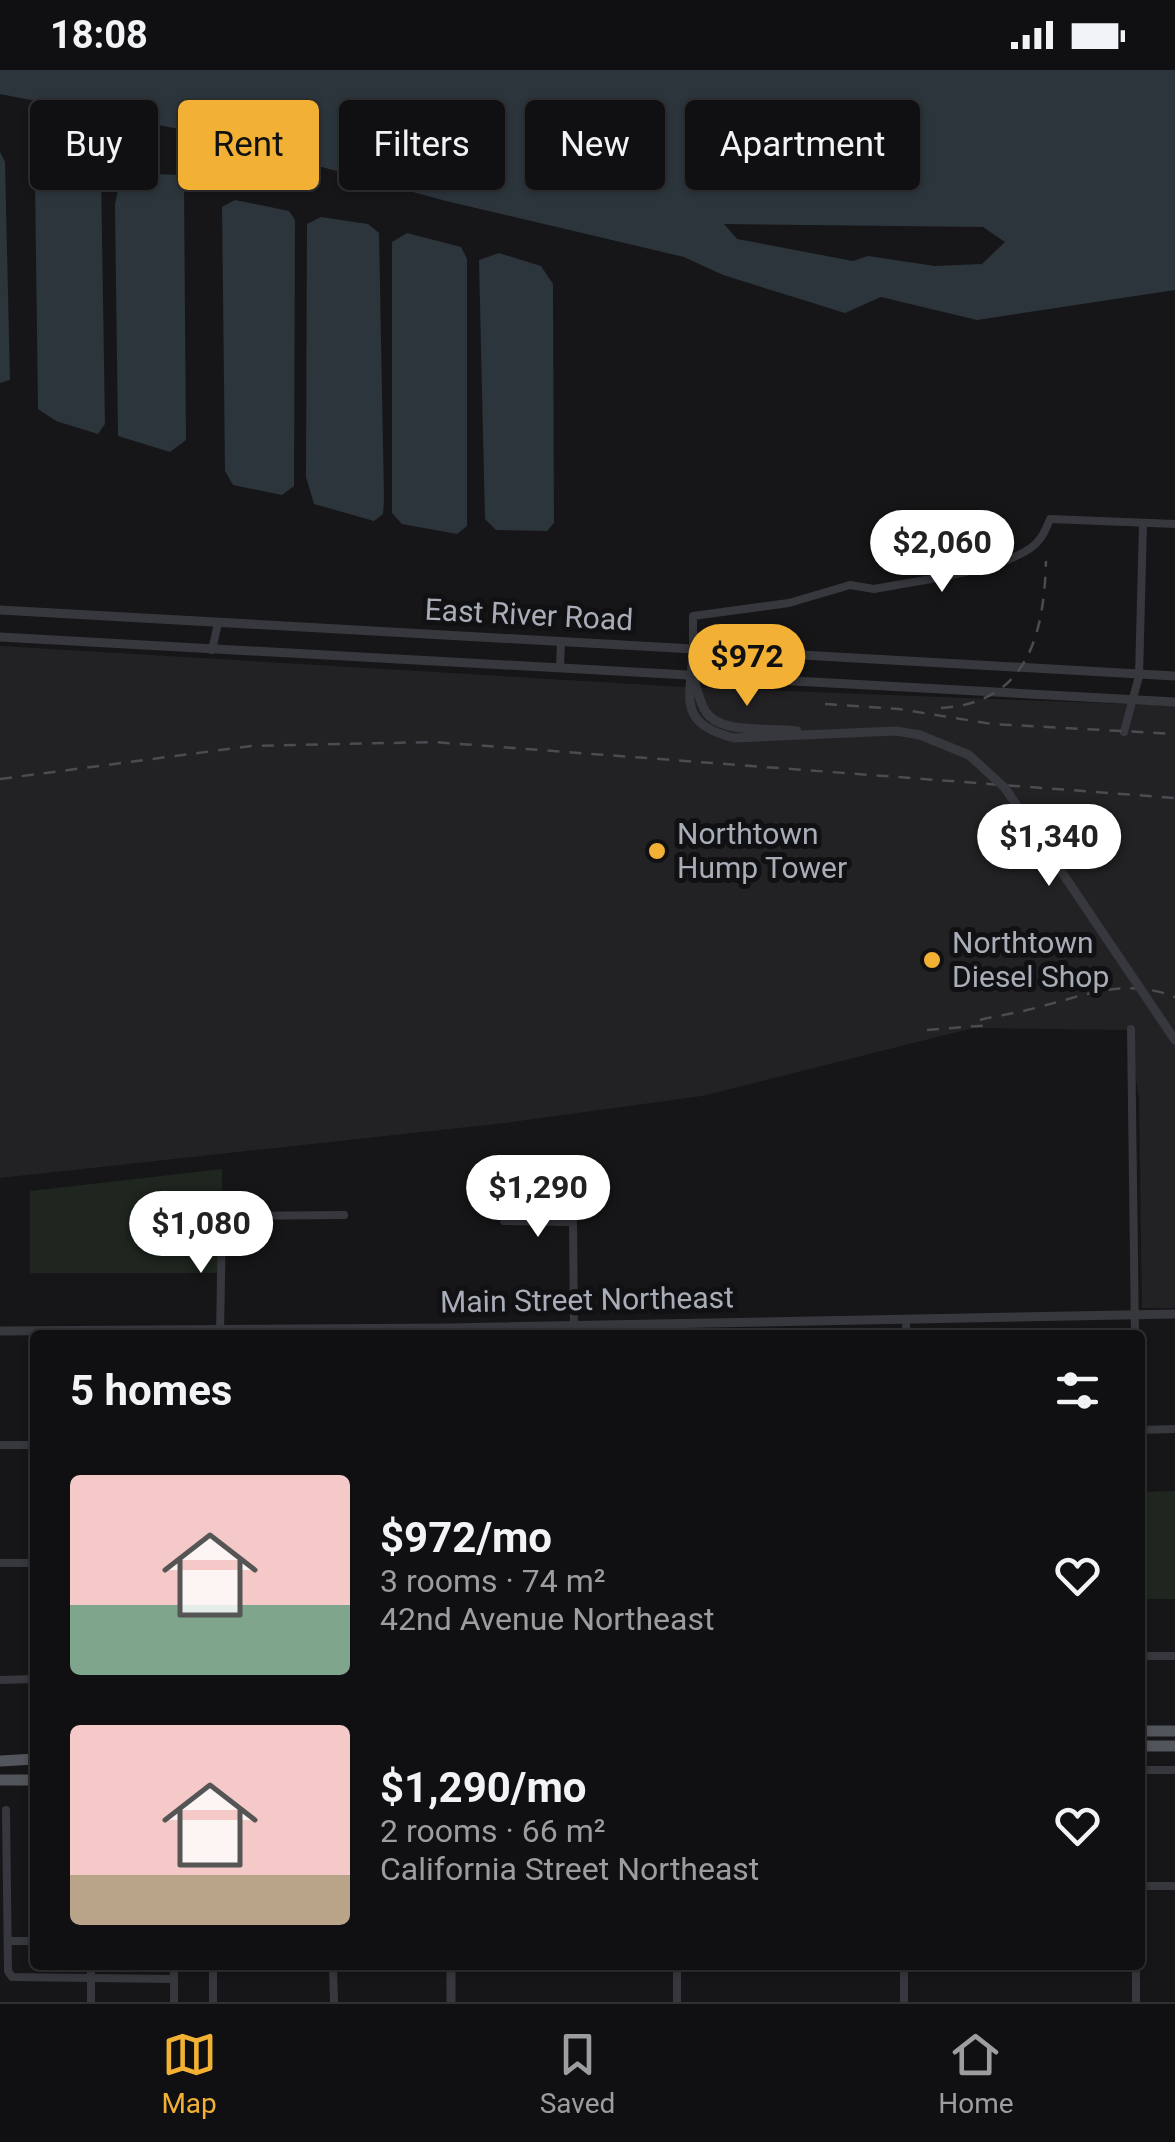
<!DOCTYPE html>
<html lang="en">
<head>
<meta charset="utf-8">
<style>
  body { margin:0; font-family:Roboto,sans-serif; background:#1e1e20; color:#f1f3f6; height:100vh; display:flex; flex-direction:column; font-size:38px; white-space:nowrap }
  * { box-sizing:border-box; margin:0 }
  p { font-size:32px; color:#9c9d9f }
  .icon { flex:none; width:55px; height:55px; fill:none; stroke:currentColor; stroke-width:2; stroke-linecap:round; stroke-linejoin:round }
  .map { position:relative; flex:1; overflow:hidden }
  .side { position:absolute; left:30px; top:1260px; width:1115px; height:640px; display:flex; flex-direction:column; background:#101012; border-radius:10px; box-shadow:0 2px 8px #0004,0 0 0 2px #303032 }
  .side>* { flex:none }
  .guide { position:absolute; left:30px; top:30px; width:1115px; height:90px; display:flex; gap:20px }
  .price { position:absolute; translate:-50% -85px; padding:0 22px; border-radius:35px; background:#fff; color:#222; font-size:32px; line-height:65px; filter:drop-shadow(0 2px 5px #0008) }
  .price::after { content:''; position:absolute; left:50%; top:60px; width:30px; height:22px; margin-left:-15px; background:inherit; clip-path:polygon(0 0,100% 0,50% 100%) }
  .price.selected { background:#f2b134; color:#111 }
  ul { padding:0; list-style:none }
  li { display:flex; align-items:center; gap:30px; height:250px; padding:0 40px }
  li span { display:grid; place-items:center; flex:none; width:280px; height:200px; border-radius:10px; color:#555 }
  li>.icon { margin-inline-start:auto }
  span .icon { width:120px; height:120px; fill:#fffc; stroke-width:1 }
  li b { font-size:42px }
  h2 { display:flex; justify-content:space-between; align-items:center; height:120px; padding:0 40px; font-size:42px }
  .pill { padding:0 35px; border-radius:10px; background:#101012; box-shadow:0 2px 8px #0004,0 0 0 2px #303032; font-size:35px; line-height:90px }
  .pill.selected { background:#f2b134; color:#111 }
  .status { display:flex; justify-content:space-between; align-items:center; height:70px; padding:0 50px; background:#101012; direction:ltr }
  .status svg { height:28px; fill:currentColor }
  .tab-bar { display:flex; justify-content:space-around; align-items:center; height:140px; border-top:2px solid #303032; background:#101012; font-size:28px; color:#9c9d9f }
  .tab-bar a { display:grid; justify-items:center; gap:5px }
  .tab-bar .selected { color:#f2b134 }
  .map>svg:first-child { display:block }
  .built { fill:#222225 }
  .green { fill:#1e261f }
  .water { fill:#2c353c; fill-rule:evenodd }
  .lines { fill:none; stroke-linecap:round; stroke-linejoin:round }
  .minor { stroke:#37383d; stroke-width:8 }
  .tertiary { stroke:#37383d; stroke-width:9 }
  .primary { stroke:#53555c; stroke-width:11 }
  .rail { stroke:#4a4c52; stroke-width:2.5; stroke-dasharray:12 10; stroke-linecap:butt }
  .tertiary-bridge { stroke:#37383d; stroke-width:9 }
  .poi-dot { fill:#f2b134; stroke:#111113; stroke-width:4 }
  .labels { text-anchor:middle; stroke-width:10; stroke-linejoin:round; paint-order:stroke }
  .street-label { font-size:30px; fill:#a8adb8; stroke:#111113 }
  .poi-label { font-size:30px; fill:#a8adb8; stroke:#111113; text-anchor:start }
</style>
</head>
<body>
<div class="status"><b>18:08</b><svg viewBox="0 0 49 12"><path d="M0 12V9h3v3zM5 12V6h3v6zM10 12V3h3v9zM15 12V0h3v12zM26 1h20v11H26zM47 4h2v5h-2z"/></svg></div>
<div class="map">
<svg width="1175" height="1932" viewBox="0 0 1175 1932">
  <rect width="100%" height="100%" fill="#161618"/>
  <path class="built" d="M0,576l684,41 491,19v602h-33l-3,-210 -11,-68 -155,-2 -271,68 -197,27 -505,55z"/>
  <g class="green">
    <path d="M222,1099v104h-192v-82z"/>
    <path d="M1175,1421v108h-35v-107z"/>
  </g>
  <g class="water">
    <path d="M0,0h1175v220l-198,30 -96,-23 -36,16 -122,-38 -39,-18 -238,-56 -252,-69 -194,-38zM724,154l259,3 22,15 -23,22 -47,2 -67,-10 -15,5 -116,-22z"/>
    <path d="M0,82l5,10 5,218 -10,3z"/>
    <path d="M51,101h38l12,3 4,250 -7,10 -42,-13 -18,-12 -3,-231 5,-5z"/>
    <path d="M130,103l49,2 5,8 2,257 -16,12 -52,-16 -3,-231 5,-26z"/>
    <path d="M235,130l54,11 6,9 -1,266 -12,9 -49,-10 -8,-14 -3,-264z"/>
    <path d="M321,147l47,7 11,9 5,266 -1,15 -9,7 -60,-17 -8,-27 1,-253z"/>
    <path d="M407,163l54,14 6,12v267l-10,8 -55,-10 -10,-11v-271z"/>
    <path d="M499,183l42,13 12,18 1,239 -7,8 -51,-1 -11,-11 -6,-259z"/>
  </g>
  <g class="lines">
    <g class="minor">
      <path d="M212,580l6,-27"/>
      <path d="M693,580v-34l96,-13 61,-18 24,4 17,-3c33,-6 129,-19 148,-46 5,-5 8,-14 11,-21l125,5"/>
      <path d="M560,598l1,-26"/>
      <path d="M1124,662l15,-56 4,-152"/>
      <path d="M1131,959l4,306"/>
      <path d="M504,1151l69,1 1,104"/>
      <path d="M906,1249v16"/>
      <path d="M220,1265l2,-115 8,-4 114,-1"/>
      <path d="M681,1265v-11"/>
      <path d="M1140,1360l35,-1"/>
      <path d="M0,1375h35"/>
      <path d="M0,1493h35"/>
      <path d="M1140,1586h35"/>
      <path d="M0,1610l35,-1"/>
      <path d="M1140,1700h35"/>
      <path d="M6,1740l2,161 4,6 162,2"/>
      <path d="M1140,1816h35"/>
      <path d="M9,1871h26"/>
      <path d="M174,1895v37"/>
      <path d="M213,1895v37"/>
      <path d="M333,1895l1,37"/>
      <path d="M1136,1895v37"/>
      <path d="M91,1932v-37"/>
      <path d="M677,1932v-37"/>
      <path d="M904,1932v-37"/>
    </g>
    <g class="tertiary">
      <path d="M0,540l1175,66"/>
      <path d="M0,567l1175,65"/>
      <path d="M693,580c-1,45 -19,73 41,88l162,-7 24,4"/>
      <path d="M692,604c5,12 7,28 14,38 15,23 65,15 91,19"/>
      <path d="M0,1261l449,-3 726,-14"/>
      <path d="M451,1895v37"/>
    </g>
    <g class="primary">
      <path d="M1140,1661h35"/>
      <path d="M1140,1676h35"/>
      <path d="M0,1691l35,-2"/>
      <path d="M0,1710h35"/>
    </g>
    <g class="rail">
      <path d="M825,634l74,5 93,15 183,10"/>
      <path d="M941,638c87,-5 103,-74 105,-147"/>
      <path d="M0,709l251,-33 183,-4 741,56"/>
      <path d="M980,950c15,-4 32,-6 47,-10 52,-12 95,-34 148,-13"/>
      <path d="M927,960l64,-5"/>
    </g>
    <path class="tertiary-bridge" d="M920,665l49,20 36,33 170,252"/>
  </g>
  <g class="poi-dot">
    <circle cx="657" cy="781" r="10"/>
    <circle cx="932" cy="890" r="10"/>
  </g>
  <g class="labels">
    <g class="street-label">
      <text transform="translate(529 545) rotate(3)" y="10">East River Road</text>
      <text transform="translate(587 1230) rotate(-1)" y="10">Main Street Northeast</text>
    </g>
    <g class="poi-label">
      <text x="677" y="774">Northtown<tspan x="677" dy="34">Hump Tower</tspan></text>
      <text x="952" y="883">Northtown<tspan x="952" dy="34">Diesel Shop</tspan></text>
    </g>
  </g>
</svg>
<b class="price" style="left:942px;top:525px">$2,060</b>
<b class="price selected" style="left:747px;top:639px">$972</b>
<b class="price" style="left:1049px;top:819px">$1,340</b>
<b class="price" style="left:538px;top:1170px">$1,290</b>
<b class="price" style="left:201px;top:1206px">$1,080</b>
<div class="guide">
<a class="pill">Buy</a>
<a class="pill selected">Rent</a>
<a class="pill">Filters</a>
<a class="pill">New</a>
<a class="pill">Apartment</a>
</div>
<section class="side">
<h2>5 homes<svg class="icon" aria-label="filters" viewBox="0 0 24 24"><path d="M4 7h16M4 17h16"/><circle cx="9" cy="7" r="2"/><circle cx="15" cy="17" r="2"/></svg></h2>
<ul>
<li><span style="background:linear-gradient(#f6c9c9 65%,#7fa58c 0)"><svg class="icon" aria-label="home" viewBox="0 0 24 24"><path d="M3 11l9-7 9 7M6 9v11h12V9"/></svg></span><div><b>$972/mo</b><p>3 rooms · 74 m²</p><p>42nd Avenue Northeast</p></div><svg class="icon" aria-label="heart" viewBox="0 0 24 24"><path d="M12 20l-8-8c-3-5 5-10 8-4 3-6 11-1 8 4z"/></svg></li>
<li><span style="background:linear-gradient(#f6c9c9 75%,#b9a48a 0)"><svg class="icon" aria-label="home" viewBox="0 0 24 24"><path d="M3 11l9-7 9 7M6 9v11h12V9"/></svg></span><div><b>$1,290/mo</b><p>2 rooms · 66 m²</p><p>California Street Northeast</p></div><svg class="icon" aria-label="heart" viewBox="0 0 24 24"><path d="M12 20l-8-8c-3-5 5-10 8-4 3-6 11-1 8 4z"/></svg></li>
</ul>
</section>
</div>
<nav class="tab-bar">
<a class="selected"><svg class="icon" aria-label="map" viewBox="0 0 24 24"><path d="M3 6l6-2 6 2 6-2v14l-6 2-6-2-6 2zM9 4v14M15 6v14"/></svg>Map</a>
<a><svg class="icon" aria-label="saved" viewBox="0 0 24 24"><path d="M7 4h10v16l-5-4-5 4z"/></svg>Saved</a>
<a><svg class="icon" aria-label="home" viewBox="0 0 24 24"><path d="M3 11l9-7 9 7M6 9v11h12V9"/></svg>Home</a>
</nav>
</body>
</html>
